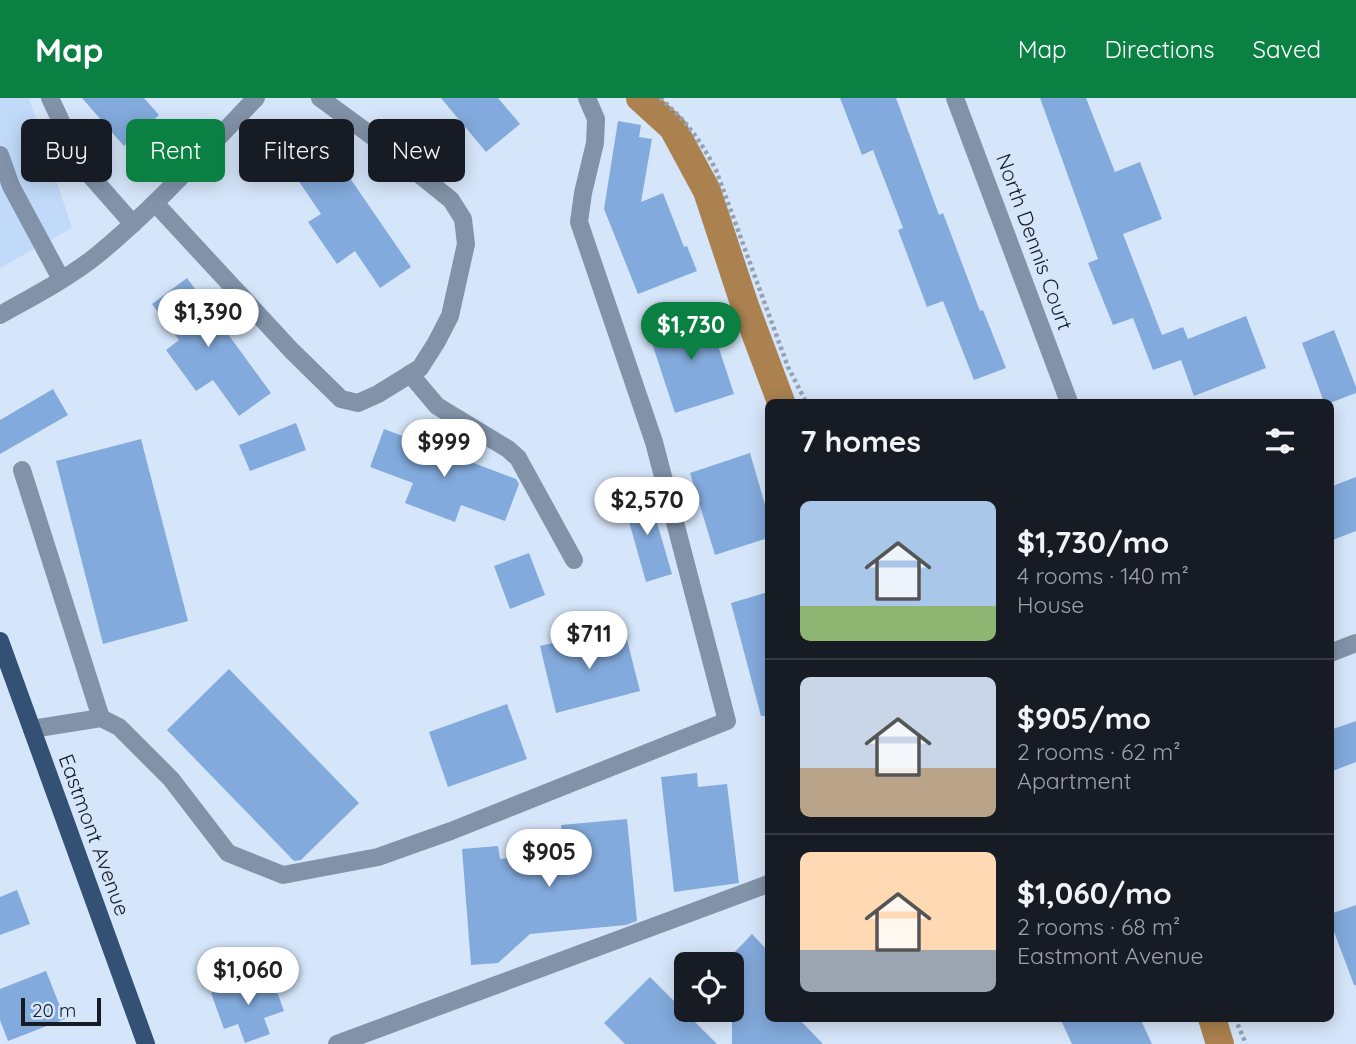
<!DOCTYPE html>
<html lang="en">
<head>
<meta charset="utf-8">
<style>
  body { margin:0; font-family:Quicksand,sans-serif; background:#242831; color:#f1f3f6; height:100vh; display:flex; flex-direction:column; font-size:26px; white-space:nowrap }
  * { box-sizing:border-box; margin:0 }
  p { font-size:23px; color:#9ea1a6 }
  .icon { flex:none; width:38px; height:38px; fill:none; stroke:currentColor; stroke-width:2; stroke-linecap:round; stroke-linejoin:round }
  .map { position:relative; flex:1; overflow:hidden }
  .details { position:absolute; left:765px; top:301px; width:569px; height:623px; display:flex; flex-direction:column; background:#171b24; border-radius:10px; box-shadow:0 4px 18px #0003 }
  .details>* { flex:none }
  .hud { position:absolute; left:21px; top:21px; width:639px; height:63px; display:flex; gap:14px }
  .buttons { position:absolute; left:674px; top:854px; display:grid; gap:14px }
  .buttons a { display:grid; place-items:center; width:70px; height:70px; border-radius:10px; background:#171b24; box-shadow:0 4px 18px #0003; font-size:35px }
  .scale { position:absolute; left:21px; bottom:18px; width:80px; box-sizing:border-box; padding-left:7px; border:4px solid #151c24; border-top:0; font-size:19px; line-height:24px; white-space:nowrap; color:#151c24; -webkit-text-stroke:5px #d6e6fa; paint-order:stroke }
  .price { position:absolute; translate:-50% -60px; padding:0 16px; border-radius:24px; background:#fff; color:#222; font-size:23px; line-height:46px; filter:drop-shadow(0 2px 4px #0008) }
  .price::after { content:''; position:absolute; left:50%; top:42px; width:21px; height:16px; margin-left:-10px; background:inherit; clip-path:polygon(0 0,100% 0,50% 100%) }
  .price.active { background:#0b8043; color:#fff }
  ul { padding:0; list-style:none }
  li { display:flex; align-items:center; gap:21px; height:175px; padding:0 35px }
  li+li { border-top:2px solid #363941 }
  li span { display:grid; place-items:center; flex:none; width:196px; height:140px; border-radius:10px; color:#555 }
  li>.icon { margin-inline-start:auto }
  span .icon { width:84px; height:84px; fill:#fffc; stroke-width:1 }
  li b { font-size:30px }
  h2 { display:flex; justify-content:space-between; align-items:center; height:84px; padding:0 35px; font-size:30px }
  .tag { padding:0 24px; border-radius:10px; background:#171b24; box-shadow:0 4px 18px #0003; font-size:24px; line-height:63px }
  .tag.active { background:#0b8043; color:#fff }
  header { display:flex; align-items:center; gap:42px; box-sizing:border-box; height:98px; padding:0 35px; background:#0b8043; color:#fff }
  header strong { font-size:33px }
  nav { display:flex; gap:38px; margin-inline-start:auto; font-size:24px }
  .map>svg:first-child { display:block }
  .built { fill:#c2dafa }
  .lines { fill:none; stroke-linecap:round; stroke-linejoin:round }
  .canal { stroke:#aa814f; stroke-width:28 }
  .building { fill:#83aadc }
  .path { stroke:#94a1b1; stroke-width:4.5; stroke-dasharray:3.5 3.5; stroke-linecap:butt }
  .minor { stroke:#8293a9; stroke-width:18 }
  .major { stroke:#335075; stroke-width:18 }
  .labels { text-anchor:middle; stroke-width:7; stroke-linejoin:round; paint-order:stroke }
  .street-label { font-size:21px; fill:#151c24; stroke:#d6e6fa }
</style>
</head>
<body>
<header>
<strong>Map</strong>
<nav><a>Map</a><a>Directions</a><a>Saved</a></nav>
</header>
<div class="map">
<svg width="1356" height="946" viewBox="0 0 1356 946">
  <rect width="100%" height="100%" fill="#d6e6fa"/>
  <path class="built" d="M0,0h29l43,130 -72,40z"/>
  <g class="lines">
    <g class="canal">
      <path d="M640,0l33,30 34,63 38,115 36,96"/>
      <path d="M1212,920l8,26"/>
    </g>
  </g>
  <g class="building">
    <path d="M82,0h62l15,17 -35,31z"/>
    <path d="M441,0h57l22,26 -34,28z"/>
    <path d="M840,0h56l43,117 4,-2 37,98 3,-1 23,58 -32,12 -31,-79 -16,6 -29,-77 5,-2 -30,-78 -11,5z"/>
    <path d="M1040,0h46l29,74 25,-10 22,57 -39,15 39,101 21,-8 5,12 58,-23 20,52 -72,28 -13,-36 -28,10 -20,-52 -20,7 -25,-62 10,-4z"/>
    <path d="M618,23l23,4 -2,12 13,2 -11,63 22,-9 21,54 3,-1 10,25 -59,23 -34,-85z"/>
    <path d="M330,51l81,118 -31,21 -25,-37 -18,13 -29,-42 13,-8 -27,-40z"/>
    <path d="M187,180l84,115 -32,23 -26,-36 -17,11 -30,-41 13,-10 -27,-36z"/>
    <path d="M707,214l27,82 -59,19 -27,-82z"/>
    <path d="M1334,232l22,57v6l-26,10 -6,-1 -22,-59z"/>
    <path d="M53,291l15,26 -68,39v-34z"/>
    <path d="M296,325l10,27 -56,21 -11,-26z"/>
    <path d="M384,331l132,50 3,5 -14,37 -44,-16 -6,17 -50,-19 8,-20 -43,-16z"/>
    <path d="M141,341l47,182 -85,23 -47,-183z"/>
    <path d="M750,355l18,62v23l-53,17 -25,-82z"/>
    <path d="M1356,379v54l-26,10v-54z"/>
    <path d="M648,394l24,82 -26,8 -23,-82z"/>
    <path d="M529,455l16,42 -35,14 -16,-43z"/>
    <path d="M768,494v124h-7l-30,-113z"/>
    <path d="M625,534l15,59 -84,22 -16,-67 21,-5 1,6z"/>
    <path d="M229,571l130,134 -58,57 -7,1 -127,-131z"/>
    <path d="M507,606l20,55 -79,28 -19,-55z"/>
    <path d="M1356,623v41l-26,10v-42z"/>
    <path d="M697,675l1,14 29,-3 12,99 -65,9 -13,-115z"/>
    <path d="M627,721l10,102 -11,4 -96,9 -32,29 -27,2 -9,-116 36,-3 2,13 64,-6 -3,-28z"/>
    <path d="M17,792l13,34 -30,11v-38z"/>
    <path d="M1356,807v80h-2l-24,-64v-7z"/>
    <path d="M752,836l16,17v67h30l25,26h-91v-89z"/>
    <path d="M46,873l19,48 -57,22 -8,-21v-31z"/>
    <path d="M262,876l5,15 8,-3 9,25 -20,7 6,16 -25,9 -7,-19 -14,5 -13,-36z"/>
    <path d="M650,879l67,67h-92l-21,-21z"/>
    <path d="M1060,920h80l12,26h-80z"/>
  </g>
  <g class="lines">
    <g class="path">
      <path d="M660,0c27,24 39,40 56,72l72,197 18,35"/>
      <path d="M1235,920l11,26"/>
    </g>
    <g class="minor">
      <path d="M50,0l32,68 51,58"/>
      <path d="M955,0l114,304"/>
      <path d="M0,57l11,31 50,93"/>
      <path d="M155,105l137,148 49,48 17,4 20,-9 42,-26 16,-25 14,-27 16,-72 -3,-25 -12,-19 -79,-64 -52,-38"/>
      <path d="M0,217c32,-18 67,-36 96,-59 58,-47 108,-104 160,-158"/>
      <path d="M410,276l27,32 71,43 10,9 56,102"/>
      <path d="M22,372l79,248"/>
      <path d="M1330,555l26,-10"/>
      <path d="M32,631l69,-11 18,9 52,52 57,74 55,22 95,-18 73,-26 276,-110 -73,-279 -75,-220 4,-29 12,-50 1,-24 -9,-21"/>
      <path d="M337,946l431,-160"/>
    </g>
    <path class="major" d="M0,543l146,403"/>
  </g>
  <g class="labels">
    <g class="street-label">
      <text transform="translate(1034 144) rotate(70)" y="7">North Dennis Court</text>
      <text transform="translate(94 737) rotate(70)" y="7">Eastmont Avenue</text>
    </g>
  </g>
</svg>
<div class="buttons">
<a><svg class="icon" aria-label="locate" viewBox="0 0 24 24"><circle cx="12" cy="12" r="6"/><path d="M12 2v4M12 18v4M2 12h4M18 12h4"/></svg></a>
</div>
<div class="scale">20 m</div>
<b class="price" style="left:208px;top:251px">$1,390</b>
<b class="price active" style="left:691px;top:264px">$1,730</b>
<b class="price" style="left:444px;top:381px">$999</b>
<b class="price" style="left:647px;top:439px">$2,570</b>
<b class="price" style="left:589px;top:573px">$711</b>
<b class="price" style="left:549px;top:791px">$905</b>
<b class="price" style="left:248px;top:909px">$1,060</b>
<div class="hud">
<a class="tag">Buy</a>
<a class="tag active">Rent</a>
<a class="tag">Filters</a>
<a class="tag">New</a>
</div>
<section class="details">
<h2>7 homes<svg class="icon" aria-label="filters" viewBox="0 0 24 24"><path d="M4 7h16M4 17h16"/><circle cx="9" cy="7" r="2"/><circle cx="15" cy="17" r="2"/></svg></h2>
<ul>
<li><span style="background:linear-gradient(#a9c7e8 75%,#8fb573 0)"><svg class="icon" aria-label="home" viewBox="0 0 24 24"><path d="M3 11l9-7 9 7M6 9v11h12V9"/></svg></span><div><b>$1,730/mo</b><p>4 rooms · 140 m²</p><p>House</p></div></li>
<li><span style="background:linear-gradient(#c9d6e8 65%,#b9a48a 0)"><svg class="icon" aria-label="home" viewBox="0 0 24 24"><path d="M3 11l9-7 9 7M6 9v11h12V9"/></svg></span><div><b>$905/mo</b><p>2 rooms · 62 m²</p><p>Apartment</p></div></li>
<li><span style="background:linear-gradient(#ffd9b3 70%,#9aa5b1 0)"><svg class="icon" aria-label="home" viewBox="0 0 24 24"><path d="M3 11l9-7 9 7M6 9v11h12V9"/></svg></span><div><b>$1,060/mo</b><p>2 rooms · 68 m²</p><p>Eastmont Avenue</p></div></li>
</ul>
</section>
</div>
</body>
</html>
